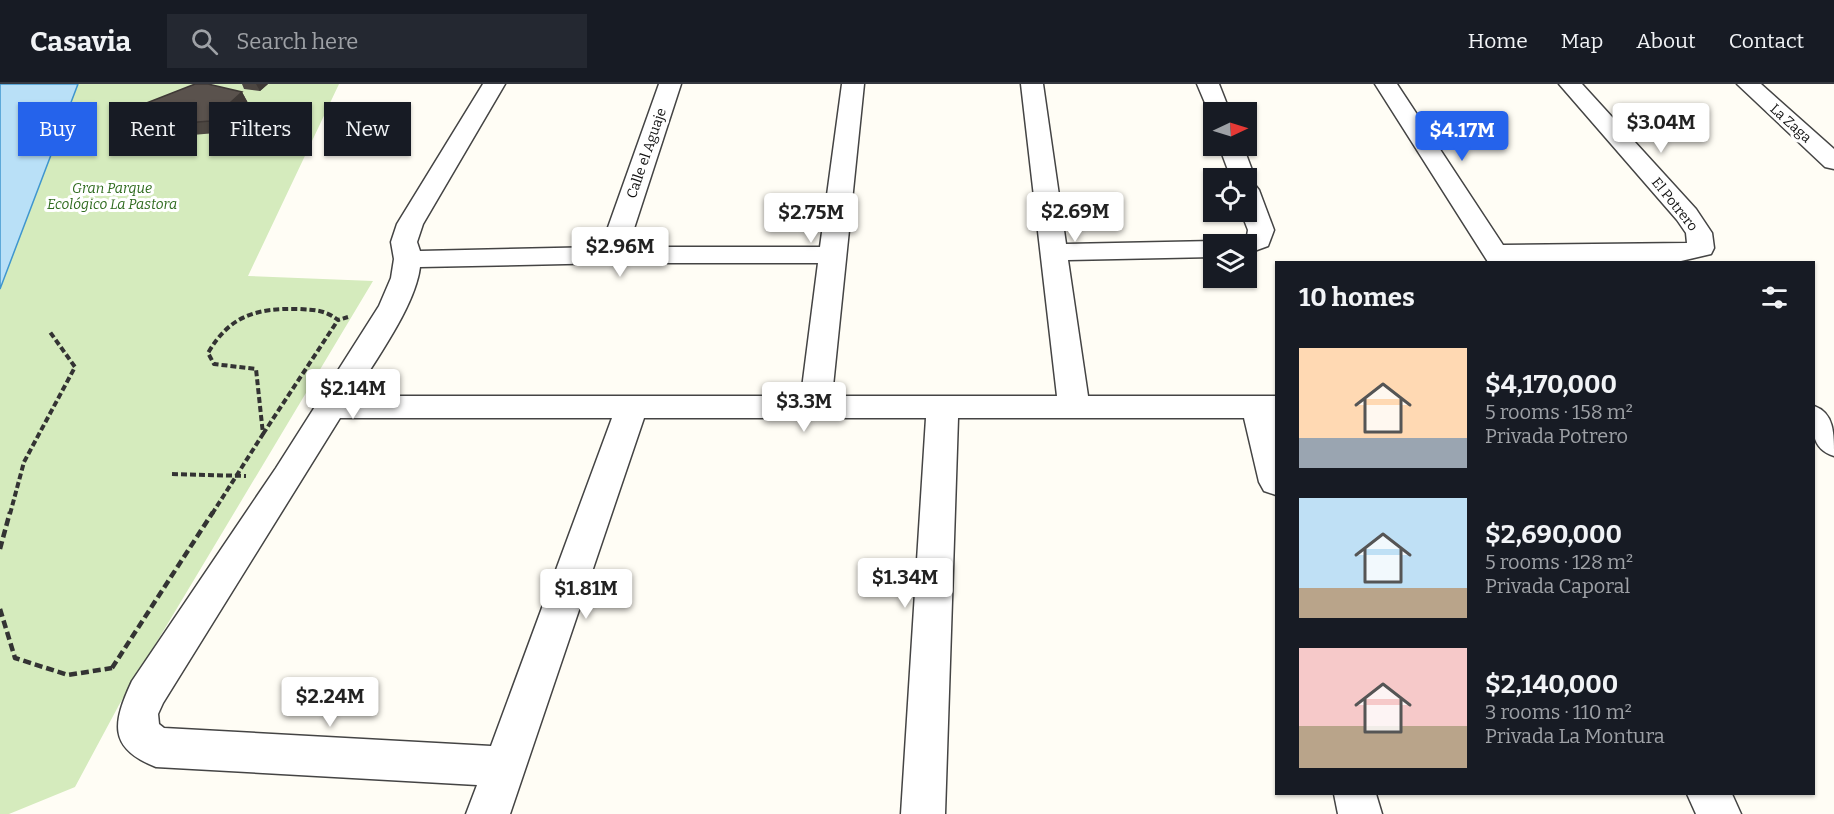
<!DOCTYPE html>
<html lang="en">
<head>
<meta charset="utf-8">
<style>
  body { margin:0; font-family:Bitter,serif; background:#242831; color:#f1f3f6; height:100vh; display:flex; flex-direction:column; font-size:22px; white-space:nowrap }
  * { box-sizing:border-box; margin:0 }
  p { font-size:20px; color:#9ea1a6 }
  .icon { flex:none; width:33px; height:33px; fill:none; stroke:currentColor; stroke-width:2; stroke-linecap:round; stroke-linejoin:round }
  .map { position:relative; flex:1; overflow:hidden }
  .sheet { position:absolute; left:1275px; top:177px; width:540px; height:534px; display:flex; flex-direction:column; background:#171b24; border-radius:0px; box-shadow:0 2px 4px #0004 }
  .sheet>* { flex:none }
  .banner { position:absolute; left:18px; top:18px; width:570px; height:54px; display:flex; gap:12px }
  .needle { width:39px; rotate:86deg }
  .buttons { position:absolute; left:1203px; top:18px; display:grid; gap:12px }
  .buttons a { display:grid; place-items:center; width:54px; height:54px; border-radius:0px; background:#171b24; box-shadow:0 2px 4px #0004; font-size:30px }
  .price { position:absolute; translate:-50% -51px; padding:0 14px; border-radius:6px; background:#fff; color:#222; font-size:20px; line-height:39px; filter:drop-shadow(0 2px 3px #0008) }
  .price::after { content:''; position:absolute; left:50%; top:36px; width:18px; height:14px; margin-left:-9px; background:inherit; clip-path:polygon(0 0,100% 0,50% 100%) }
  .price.current { background:#2563eb; color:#fff }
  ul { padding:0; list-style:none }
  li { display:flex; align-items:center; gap:18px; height:150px; padding:0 24px }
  li span { display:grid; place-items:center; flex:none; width:168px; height:120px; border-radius:0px; color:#555 }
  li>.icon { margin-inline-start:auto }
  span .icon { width:72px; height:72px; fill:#fffc; stroke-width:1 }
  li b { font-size:26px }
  h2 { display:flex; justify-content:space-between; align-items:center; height:72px; padding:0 24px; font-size:26px }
  .pill { padding:0 21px; border-radius:0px; background:#171b24; box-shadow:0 2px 4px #0004; font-size:21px; line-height:54px }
  .pill.current { background:#2563eb; color:#fff }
  header { display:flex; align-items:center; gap:36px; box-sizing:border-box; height:84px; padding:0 30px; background:#171b24; border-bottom:2px solid #363941 }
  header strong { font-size:28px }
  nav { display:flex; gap:33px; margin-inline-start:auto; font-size:21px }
  .search { width:420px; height:54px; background:#242831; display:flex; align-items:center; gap:15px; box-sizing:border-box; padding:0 21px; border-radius:0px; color:#9ea1a6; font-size:22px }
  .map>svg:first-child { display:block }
  .green { fill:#d5ebbd }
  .water { fill:#b9e0f7; stroke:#3f96cf; stroke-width:1.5 }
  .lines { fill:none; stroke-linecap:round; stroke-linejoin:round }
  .minor-casing { stroke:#444; stroke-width:3 }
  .path-far1 { stroke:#333; stroke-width:4; stroke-dasharray:6 3; stroke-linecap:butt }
  .path { stroke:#333; stroke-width:4.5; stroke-dasharray:8 4; stroke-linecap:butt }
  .minor { fill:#fff; fill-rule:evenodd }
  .wall { fill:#4d4742 }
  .shaded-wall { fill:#3f3936 }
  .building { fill:#5a524d; stroke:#3f3936; stroke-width:1.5 }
  .labels { text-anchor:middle; stroke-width:6; stroke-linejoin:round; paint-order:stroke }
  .far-street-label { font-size:14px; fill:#111; stroke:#fff }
  .far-park-label { font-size:14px; font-style:italic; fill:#2f6b1f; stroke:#fff }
</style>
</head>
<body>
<header>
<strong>Casavia</strong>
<div class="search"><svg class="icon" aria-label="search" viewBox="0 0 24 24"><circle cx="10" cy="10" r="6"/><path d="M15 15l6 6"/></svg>Search here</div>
<nav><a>Home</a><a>Map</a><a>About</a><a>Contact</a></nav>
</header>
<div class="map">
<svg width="1834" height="730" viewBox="0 0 1834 730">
  <rect width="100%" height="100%" fill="#fffdf5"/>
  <path class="green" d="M0,0h339l-91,192 125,5 -254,424 -44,82 -66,27h-9z"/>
  <path class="water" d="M0,0h78l-78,205z"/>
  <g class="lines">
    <g class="minor-casing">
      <g id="minor">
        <path d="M483,0h22l-82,140 -6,18 3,9 181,-4 58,-163h22l-53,163h192l22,-163h22l-32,312h225l-36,-312h22l23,160 148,-3 10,3h-10v13l-146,3 20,136h188v99l-12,-4 -5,-9 -15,-64h-286l-13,396h-44l25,-396h-282l-134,396h-44l11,-29 -321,-18c-49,-19 -43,-45 -24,-86l144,-213 103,-162 12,-28 3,-19 -3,-17 6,-18zM612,179h206l-17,133h-447c21,-36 61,-89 66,-129zM340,334h272l-121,328 -327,-18 -5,-4 -1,-10 5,-11z"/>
        <path d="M1197,0h22l11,28h-16v5h-3z"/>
        <path d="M1375,0h22l106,161 184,-2 -1,-10 -9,-13 -118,-136h23l114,125 16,24 2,15 -3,6 -30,7 -193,1z"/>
        <path d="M1737,0h24l73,65v20l-9,-2z"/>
        <path d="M1219,62h24l12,32 -4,6 4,1 4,5 15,40 -6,16 -22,8v-10h-12l2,-4 11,-4 1,-6 -7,-18h5v-34h-15z"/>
        <path d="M1814,322c20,7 20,27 20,50 -24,-7 -22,-29 -20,-50z"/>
        <path d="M1334,710h42l6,20h-44z"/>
        <path d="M1687,710h45l9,20h-45z"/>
      </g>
    </g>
    <g class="path-far1">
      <path d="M263,350l75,-114"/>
      <path d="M172,390l74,2"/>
      <path d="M10,430l14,-52 51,-95 -25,-35"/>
      <path d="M212,430l51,-80 -7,-65 -42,-5 -6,-11c22,-38 49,-45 91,-44 17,1 26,1 39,11l10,-3"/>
    </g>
    <g class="path">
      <path d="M0,465l10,-37"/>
      <path d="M0,525l15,49 53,17 44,-7"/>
      <path d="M112,584l101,-156"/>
    </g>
    <use href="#minor" class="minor"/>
  </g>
  <g class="wall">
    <path d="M242,0h26l-8,7 -16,-2z"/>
    <path d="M242,8l6,11 -32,30 -60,5 -7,-12z"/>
  </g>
  <g class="shaded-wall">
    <path d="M256,0h12l-8,7z"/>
    <path d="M242,8l6,11 -32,30 -6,-12z"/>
  </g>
  <path class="building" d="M195,0h13l34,8 -32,29 -61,5 -5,-22z"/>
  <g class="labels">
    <g class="far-street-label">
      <text transform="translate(1791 39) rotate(42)" y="5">La Zaga</text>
      <text transform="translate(646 69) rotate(-71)" y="5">Calle el Aguaje</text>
      <text transform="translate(1675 120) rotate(51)" y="5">El Potrero</text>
    </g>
    <g class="far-park-label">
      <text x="112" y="109">Gran Parque<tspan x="112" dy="16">Ecológico La Pastora</tspan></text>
    </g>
  </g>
</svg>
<div class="buttons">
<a><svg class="needle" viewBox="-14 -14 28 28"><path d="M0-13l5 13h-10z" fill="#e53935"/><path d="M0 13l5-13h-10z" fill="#9ea1a6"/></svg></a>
<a><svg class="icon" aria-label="locate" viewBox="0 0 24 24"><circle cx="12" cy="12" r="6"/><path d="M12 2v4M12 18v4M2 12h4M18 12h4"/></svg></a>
<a><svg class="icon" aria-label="layers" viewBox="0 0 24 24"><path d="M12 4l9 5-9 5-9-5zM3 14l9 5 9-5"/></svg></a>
</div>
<b class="price" style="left:1661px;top:70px">$3.04M</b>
<b class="price current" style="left:1462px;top:78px">$4.17M</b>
<b class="price" style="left:1075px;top:159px">$2.69M</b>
<b class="price" style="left:811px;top:160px">$2.75M</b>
<b class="price" style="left:620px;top:194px">$2.96M</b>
<b class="price" style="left:353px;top:336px">$2.14M</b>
<b class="price" style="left:804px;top:349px">$3.3M</b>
<b class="price" style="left:905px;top:525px">$1.34M</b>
<b class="price" style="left:586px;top:536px">$1.81M</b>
<b class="price" style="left:330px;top:644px">$2.24M</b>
<div class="banner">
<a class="pill current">Buy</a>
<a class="pill">Rent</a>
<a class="pill">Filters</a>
<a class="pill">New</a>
</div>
<section class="sheet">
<h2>10 homes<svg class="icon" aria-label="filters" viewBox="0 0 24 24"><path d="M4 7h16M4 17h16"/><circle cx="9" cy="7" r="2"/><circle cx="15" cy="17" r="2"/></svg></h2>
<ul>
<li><span style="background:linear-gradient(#ffd9b3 75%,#9aa5b1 0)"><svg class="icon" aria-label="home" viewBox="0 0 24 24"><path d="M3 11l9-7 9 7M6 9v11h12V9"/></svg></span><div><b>$4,170,000</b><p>5 rooms · 158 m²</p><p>Privada Potrero</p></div></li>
<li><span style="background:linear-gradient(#bfe0f5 75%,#b9a48a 0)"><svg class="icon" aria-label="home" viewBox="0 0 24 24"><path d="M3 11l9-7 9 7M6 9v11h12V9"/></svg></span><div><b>$2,690,000</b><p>5 rooms · 128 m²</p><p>Privada Caporal</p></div></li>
<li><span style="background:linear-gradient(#f6c9c9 65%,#b9a48a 0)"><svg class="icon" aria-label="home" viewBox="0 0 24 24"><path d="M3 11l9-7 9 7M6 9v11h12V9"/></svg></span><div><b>$2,140,000</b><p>3 rooms · 110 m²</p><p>Privada La Montura</p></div></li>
</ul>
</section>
</div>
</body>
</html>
